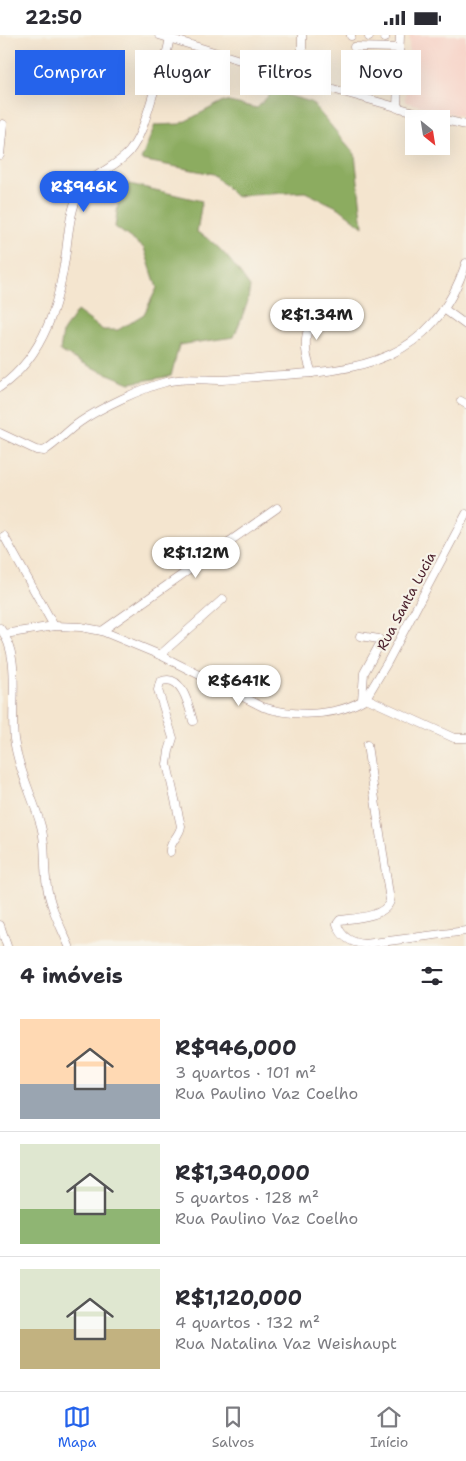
<!DOCTYPE html>
<html lang="pt">
<head>
<meta charset="utf-8">
<style>
  body { margin:0; font-family:"Shantell Sans",sans-serif; background:#f2f2f3; color:#2b2b33; height:100vh; display:flex; flex-direction:column; font-size:19px; white-space:nowrap }
  * { box-sizing:border-box; margin:0 }
  p { font-size:16px; color:#7c7c81 }
  .icon { flex:none; width:28px; height:28px; fill:none; stroke:currentColor; stroke-width:2; stroke-linecap:round; stroke-linejoin:round }
  .map { position:relative; height:911px; overflow:hidden }
  .drawer { display:flex; flex-direction:column; background:#fff; flex:1 }
  .drawer>* { flex:none }
  .guide { position:absolute; left:15px; top:15px; width:436px; height:45px; display:flex; gap:10px }
  .needle { width:32px; rotate:150deg }
  .controls { position:absolute; left:405px; top:75px; display:grid; gap:10px }
  .controls a { display:grid; place-items:center; width:45px; height:45px; border-radius:0px; background:#fff; box-shadow:0 5px 20px #0002; font-size:25px }
  .price { position:absolute; translate:-50% -42px; padding:0 11px; border-radius:18px; background:#fff; color:#222; font-size:16px; line-height:32px; filter:drop-shadow(0 1px 2px #0008) }
  .price::after { content:''; position:absolute; left:50%; top:30px; width:15px; height:11px; margin-left:-8px; background:inherit; clip-path:polygon(0 0,100% 0,50% 100%) }
  .price.current { background:#2563eb; color:#fff }
  ul { padding:0; list-style:none }
  li { display:flex; align-items:center; gap:15px; height:125px; padding:0 20px }
  li+li { border-top:1px solid #e1e1e2 }
  li span { display:grid; place-items:center; flex:none; width:140px; height:100px; border-radius:0px; color:#555 }
  li>.icon { margin-inline-start:auto }
  span .icon { width:60px; height:60px; fill:#fffc; stroke-width:1 }
  li b { font-size:21px }
  h2 { display:flex; justify-content:space-between; align-items:center; height:60px; padding:0 20px; font-size:21px }
  .pill { padding:0 18px; border-radius:0px; background:#fff; box-shadow:0 5px 20px #0002; font-size:18px; line-height:45px }
  .pill.current { background:#2563eb; color:#fff }
  .status { display:flex; justify-content:space-between; align-items:center; height:35px; padding:0 25px; background:#fff; direction:ltr }
  .status svg { height:14px; fill:currentColor }
  .tab-bar { display:flex; justify-content:space-around; align-items:center; height:70px; border-top:1px solid #e1e1e2; background:#fff; font-size:14px; color:#7c7c81 }
  .tab-bar a { display:grid; justify-items:center; gap:2px }
  .tab-bar .current { color:#2563eb }
  .map>svg:first-child { display:block }
  .built { fill:#f7d1c6 }
  .forest { fill:#8cac60; stroke:#6b6646 }
  .lines { fill:none; stroke-linecap:round; stroke-linejoin:round }
  .minor-casing { stroke:#9f827d; stroke-width:9 }
  .minor { stroke:#fff; stroke-width:8 }
  .labels { text-anchor:middle; stroke-width:4.5; stroke-linejoin:round; paint-order:stroke }
  .street-label { font-size:14px; fill:#4a1f2b; stroke:#f7f3e8 }
</style>
</head>
<body>
<div class="status"><b>22:50</b><svg viewBox="0 0 49 12"><path d="M0 12V9h3v3zM5 12V6h3v6zM10 12V3h3v9zM15 12V0h3v12zM26 1h20v11H26zM47 4h2v5h-2z"/></svg></div>
<div class="map">
<svg width="466" height="911" viewBox="0 0 466 911">
  <rect width="100%" height="100%" fill="#f7f3e8"/>
  <filter id="ink" filterUnits="userSpaceOnUse"><feTurbulence type="fractalNoise" baseFrequency=".02" numOctaves="2"/><feDisplacementMap in="SourceGraphic" scale="10" xChannelSelector="R" yChannelSelector="G"/><feConvolveMatrix kernelMatrix="1 2 1 2 8 2 1 2 1" color-interpolation-filters="sRGB"/></filter>
  <filter id="wash" filterUnits="userSpaceOnUse"><feTurbulence type="fractalNoise" baseFrequency=".0096" numOctaves="4" result="noise"/><feDisplacementMap in="SourceGraphic" scale="20" xChannelSelector="R" yChannelSelector="G"/><feGaussianBlur stdDeviation="1.12" result="paint"/><feColorMatrix in="noise" values="0 0 0 0 0 0 0 0 0 0 0 0 0 0 0 0 0 1.4 0 .05"/><feComposite in="paint" operator="in"/></filter>
  <g filter="url(#wash)">
    <rect width="100%" height="100%" fill="#f4e5cf"/>
    <path class="built" d="M410,0h56l-1,82 -60,-15z"/>
    <g class="forest">
      <path d="M273,56l38,11 44,52 8,73 -24,-19 -34,-16 -70,4 -22,-22 -72,-14 14,-35 25,-1 44,-23 33,7z"/>
      <path d="M121,147l81,19 -5,31c23,12 38,34 53,55l-3,17 -13,33 -55,8 -8,31 -41,7 -39,-16 -31,-16 3,-19 14,-21 26,19h15l26,-16 13,-26 -13,-40 -29,-21z"/>
    </g>
  </g>
  <g filter="url(#ink)">
    <g class="lines">
      <g class="minor-casing">
        <g id="minor">
          <path d="M159,0l184,57 96,27"/>
          <path d="M351,1v-1"/>
          <path d="M369,2v-2"/>
          <path d="M385,3v-3"/>
          <path d="M354,12l45,1"/>
          <path d="M299,43l3,-21v-22"/>
          <path d="M397,73l3,-73"/>
          <path d="M441,84l25,6"/>
          <path d="M0,120l3,-31"/>
          <path d="M444,274l22,16"/>
          <path d="M312,338c-10,-25 -7,-39 2,-64"/>
          <path d="M0,352c45,-32 59,-84 66,-135 2,-16 4,-42 12,-56 12,-23 35,-26 51,-44 15,-19 20,-47 28,-70 5,-14 12,-32 13,-47"/>
          <path d="M461,366l5,3"/>
          <path d="M0,398l36,17 8,1c13,-8 23,-20 36,-29 20,-14 62,-34 86,-40 18,-5 37,-2 56,-2 16,-1 31,-3 46,-4 92,-5 164,-13 198,-113"/>
          <path d="M4,501l50,90"/>
          <path d="M0,593c22,28 10,77 14,111 4,30 19,58 27,87 6,21 2,39 6,60 3,21 14,41 22,60"/>
          <path d="M102,596l175,-123"/>
          <path d="M5,599l49,-8 27,1 21,4 58,24 103,52c31,10 75,10 103,-9l88,40h12"/>
          <path d="M360,601l19,3 2,3 -17,31 -2,27"/>
          <path d="M160,620l63,-56"/>
          <path d="M366,663l21,-35 79,-149"/>
          <path d="M367,710l23,156c-5,16 -35,17 -50,19l-3,4c4,13 15,19 28,20l101,-13"/>
          <path d="M170,817c-1,-10 10,-16 11,-26l-14,-62 2,-13 4,-13 -15,-48 2,-8c22,-10 29,24 33,39"/>
          <path d="M0,890l7,21"/>
        </g>
      </g>
      <use href="#minor" class="minor"/>
    </g>
  </g>
  <g class="labels">
    <g class="street-label">
      <text transform="translate(406 566) rotate(-62)" y="5">Rua Santa Lucia</text>
    </g>
  </g>
</svg>
<div class="controls">
<a><svg class="needle" viewBox="-14 -14 28 28"><path d="M0-13l5 13h-10z" fill="#e53935"/><path d="M0 13l5-13h-10z" fill="#7c7c81"/></svg></a>
</div>
<b class="price current" style="left:84px;top:178px">R$946K</b>
<b class="price" style="left:317px;top:306px">R$1.34M</b>
<b class="price" style="left:196px;top:544px">R$1.12M</b>
<b class="price" style="left:239px;top:672px">R$641K</b>
<div class="guide">
<a class="pill current">Comprar</a>
<a class="pill">Alugar</a>
<a class="pill">Filtros</a>
<a class="pill">Novo</a>
</div>
</div>
<section class="drawer">
<h2>4 imóveis<svg class="icon" aria-label="filters" viewBox="0 0 24 24"><path d="M4 7h16M4 17h16"/><circle cx="9" cy="7" r="2"/><circle cx="15" cy="17" r="2"/></svg></h2>
<ul>
<li><span style="background:linear-gradient(#ffd9b3 65%,#9aa5b1 0)"><svg class="icon" aria-label="home" viewBox="0 0 24 24"><path d="M3 11l9-7 9 7M6 9v11h12V9"/></svg></span><div><b>R$946,000</b><p>3 quartos · 101 m²</p><p>Rua Paulino Vaz Coelho</p></div></li>
<li><span style="background:linear-gradient(#dfe7d0 65%,#8fb573 0)"><svg class="icon" aria-label="home" viewBox="0 0 24 24"><path d="M3 11l9-7 9 7M6 9v11h12V9"/></svg></span><div><b>R$1,340,000</b><p>5 quartos · 128 m²</p><p>Rua Paulino Vaz Coelho</p></div></li>
<li><span style="background:linear-gradient(#dfe7d0 60%,#c2b280 0)"><svg class="icon" aria-label="home" viewBox="0 0 24 24"><path d="M3 11l9-7 9 7M6 9v11h12V9"/></svg></span><div><b>R$1,120,000</b><p>4 quartos · 132 m²</p><p>Rua Natalina Vaz Weishaupt</p></div></li>
</ul>
</section>
<nav class="tab-bar">
<a class="current"><svg class="icon" aria-label="map" viewBox="0 0 24 24"><path d="M3 6l6-2 6 2 6-2v14l-6 2-6-2-6 2zM9 4v14M15 6v14"/></svg>Mapa</a>
<a><svg class="icon" aria-label="saved" viewBox="0 0 24 24"><path d="M7 4h10v16l-5-4-5 4z"/></svg>Salvos</a>
<a><svg class="icon" aria-label="home" viewBox="0 0 24 24"><path d="M3 11l9-7 9 7M6 9v11h12V9"/></svg>Início</a>
</nav>
</body>
</html>
